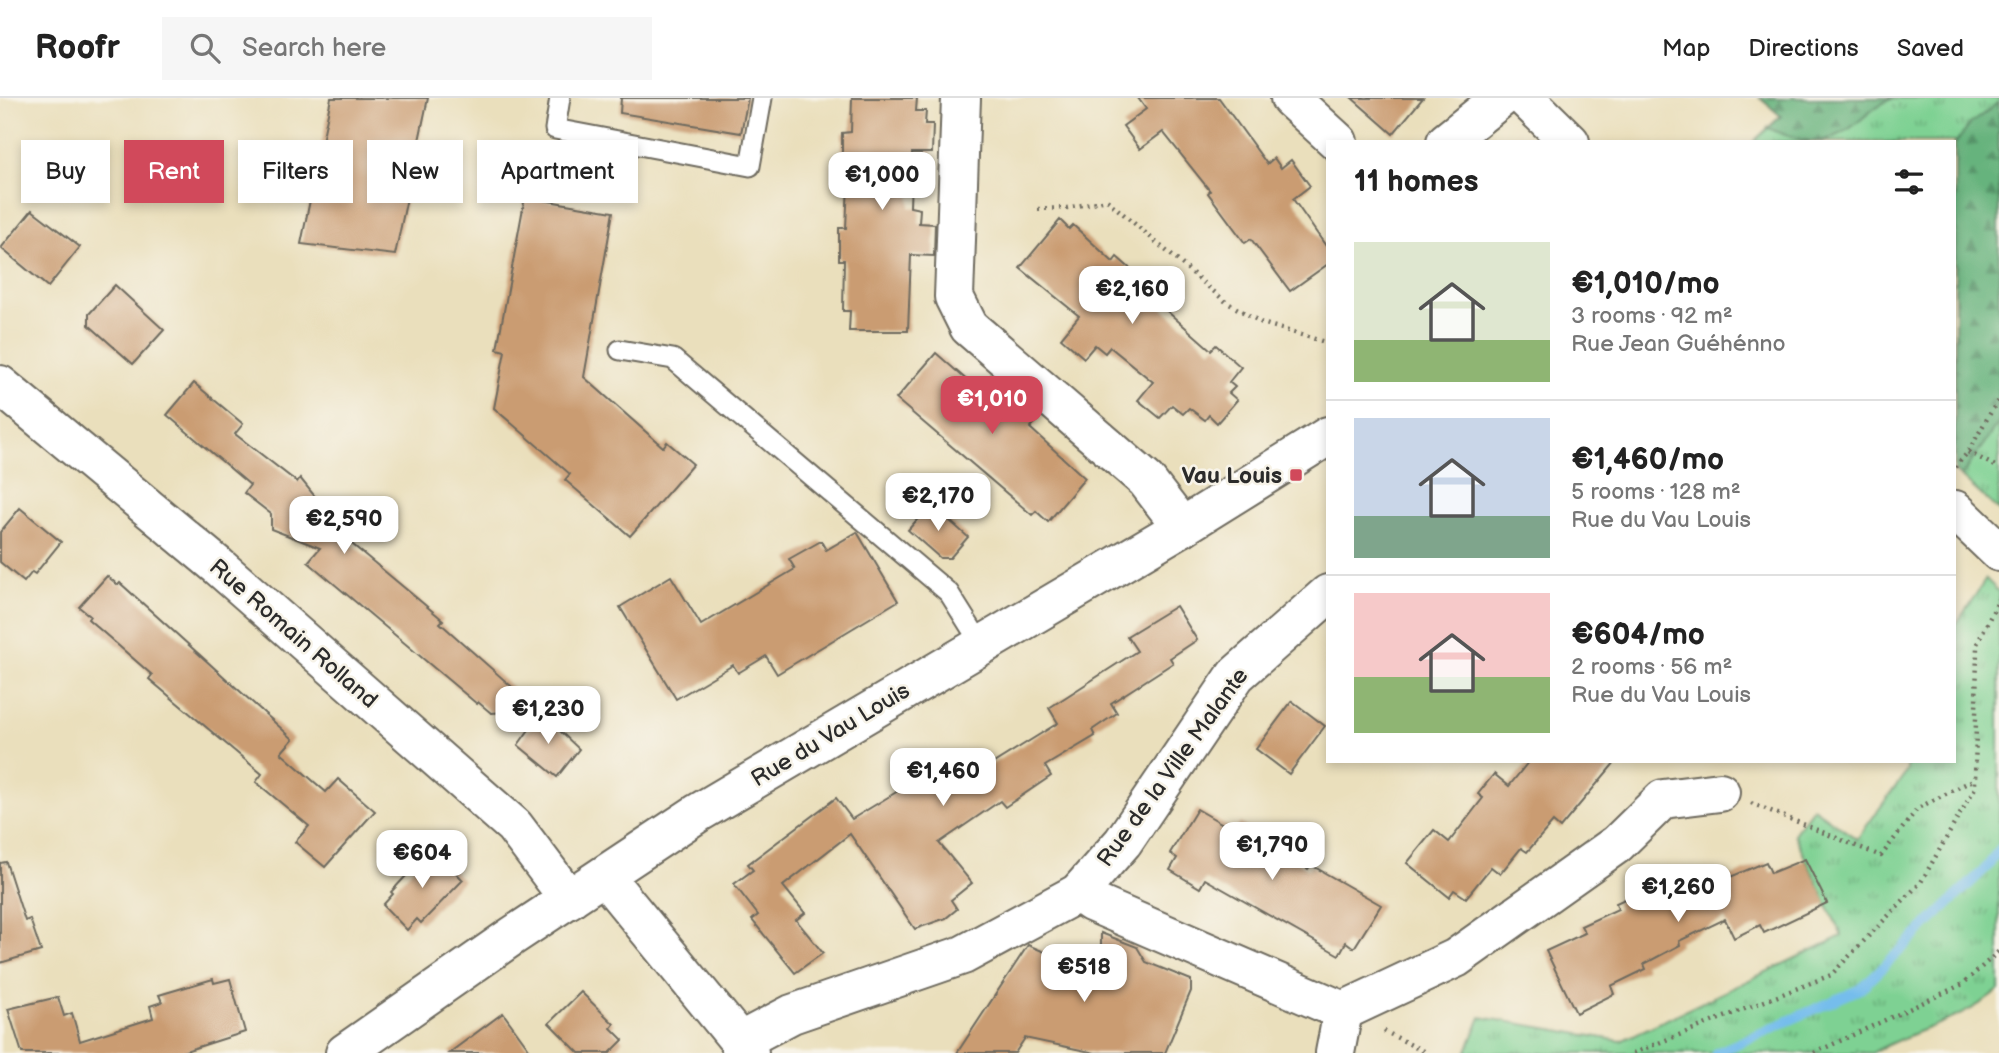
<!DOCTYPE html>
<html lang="en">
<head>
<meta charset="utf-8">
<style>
  body { margin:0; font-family:"Balsamiq Sans",sans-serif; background:#f6f6f6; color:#222; height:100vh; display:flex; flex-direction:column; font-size:26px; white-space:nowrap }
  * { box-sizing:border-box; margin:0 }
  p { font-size:23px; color:#767676 }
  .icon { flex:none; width:38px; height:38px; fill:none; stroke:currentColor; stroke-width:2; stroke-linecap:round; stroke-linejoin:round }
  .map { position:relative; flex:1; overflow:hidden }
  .sheet { position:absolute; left:1326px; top:42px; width:630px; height:623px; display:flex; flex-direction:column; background:#fff; border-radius:0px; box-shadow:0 4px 10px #0003 }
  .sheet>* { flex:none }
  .top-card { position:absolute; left:21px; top:42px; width:665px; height:63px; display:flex; gap:14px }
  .price { position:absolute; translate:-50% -60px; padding:0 16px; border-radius:14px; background:#fff; color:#222; font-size:23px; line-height:46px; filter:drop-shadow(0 2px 4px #0008) }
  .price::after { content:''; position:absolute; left:50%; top:42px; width:21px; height:16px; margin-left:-10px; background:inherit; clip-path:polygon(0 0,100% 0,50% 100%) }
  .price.on { background:#d1495b; color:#fff }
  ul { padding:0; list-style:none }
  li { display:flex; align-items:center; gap:21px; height:175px; padding:0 28px }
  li+li { border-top:2px solid #e0e0e0 }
  li span { display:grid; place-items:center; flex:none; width:196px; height:140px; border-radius:0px; color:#555 }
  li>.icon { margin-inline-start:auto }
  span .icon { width:84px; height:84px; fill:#fffc; stroke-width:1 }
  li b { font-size:30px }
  h2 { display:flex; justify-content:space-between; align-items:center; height:84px; padding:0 28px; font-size:30px }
  .pill { padding:0 24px; border-radius:0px; background:#fff; box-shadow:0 4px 10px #0003; font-size:24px; line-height:63px }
  .pill.on { background:#d1495b; color:#fff }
  header { display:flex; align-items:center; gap:42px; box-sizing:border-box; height:98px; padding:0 35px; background:#fff; border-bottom:2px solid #e0e0e0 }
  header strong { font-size:33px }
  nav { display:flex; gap:38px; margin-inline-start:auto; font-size:24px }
  .search { width:490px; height:63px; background:#f6f6f6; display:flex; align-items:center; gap:18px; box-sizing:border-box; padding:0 24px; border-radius:0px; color:#767676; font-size:26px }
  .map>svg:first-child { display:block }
  .grass { fill:url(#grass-tufts); stroke:#547e5f; stroke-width:2 }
  .forest { fill:url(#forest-firs); stroke:#486f54; stroke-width:2 }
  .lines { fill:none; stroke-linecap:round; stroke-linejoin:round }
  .stream { stroke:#74bdec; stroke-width:10 }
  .building { fill:#ca9c72 }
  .service-casing { stroke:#6e6a5e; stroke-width:23 }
  .minor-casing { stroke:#6e6a5e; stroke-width:42 }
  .tertiary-casing { stroke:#6e6a5e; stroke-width:42 }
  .secondary-casing { stroke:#6e6a5e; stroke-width:42 }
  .path { stroke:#6e6a5e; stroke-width:4.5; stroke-dasharray:2 5; stroke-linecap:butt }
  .service { stroke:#fff; stroke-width:19 }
  .minor { stroke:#fff; stroke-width:38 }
  .tertiary { stroke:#fff; stroke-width:38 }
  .secondary { stroke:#fff; stroke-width:38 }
  .poi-dot { fill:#d1495b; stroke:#f7f3e8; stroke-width:2.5 }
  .labels { text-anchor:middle; stroke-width:5; stroke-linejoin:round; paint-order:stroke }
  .poi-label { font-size:23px; font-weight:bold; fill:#2b2b2b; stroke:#f7f3e8; text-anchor:end }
  .street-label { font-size:23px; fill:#2b2b2b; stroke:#f7f3e8 }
</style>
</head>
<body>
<header>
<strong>Roofr</strong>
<div class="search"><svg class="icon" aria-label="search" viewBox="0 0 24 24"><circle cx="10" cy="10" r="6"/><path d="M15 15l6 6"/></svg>Search here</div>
<nav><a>Map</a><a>Directions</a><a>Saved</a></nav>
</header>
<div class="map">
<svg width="1999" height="955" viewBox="0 0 1999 955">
  <defs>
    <pattern id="grass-tufts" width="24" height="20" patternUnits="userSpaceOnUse" patternTransform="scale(1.75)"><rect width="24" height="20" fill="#7ed193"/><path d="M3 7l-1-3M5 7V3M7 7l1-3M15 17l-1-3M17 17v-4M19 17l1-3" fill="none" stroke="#67aa78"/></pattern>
    <pattern id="forest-firs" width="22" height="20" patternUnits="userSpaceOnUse" patternTransform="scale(1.75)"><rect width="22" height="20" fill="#66b37d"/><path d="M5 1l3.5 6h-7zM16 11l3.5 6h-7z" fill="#549267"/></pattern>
  </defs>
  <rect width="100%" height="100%" fill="#f7f3e8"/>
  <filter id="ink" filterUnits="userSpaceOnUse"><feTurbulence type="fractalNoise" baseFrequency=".0143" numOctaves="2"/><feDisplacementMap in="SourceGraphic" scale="14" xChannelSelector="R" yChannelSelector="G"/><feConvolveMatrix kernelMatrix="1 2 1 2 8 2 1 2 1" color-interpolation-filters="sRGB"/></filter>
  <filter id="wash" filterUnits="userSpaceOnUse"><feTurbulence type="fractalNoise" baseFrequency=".00686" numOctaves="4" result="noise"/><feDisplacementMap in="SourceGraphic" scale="28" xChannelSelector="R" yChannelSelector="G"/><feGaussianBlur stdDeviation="1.57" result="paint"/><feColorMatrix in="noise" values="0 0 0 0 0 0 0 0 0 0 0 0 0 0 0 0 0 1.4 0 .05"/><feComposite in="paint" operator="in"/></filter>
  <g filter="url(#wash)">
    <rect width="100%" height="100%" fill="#eadfbc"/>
    <g class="grass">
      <path d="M1760,0h239v413l-44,-40v-329h-202l28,-26z"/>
      <path d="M1986,481l13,13v398c-37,32 -86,39 -127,63h-406l15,-36 140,24 221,-105 -48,-102 19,-26 44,31 50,-68v-10h48v-135z"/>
    </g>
    <g class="forest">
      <path d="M1760,0h134c-15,5 -24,14 -36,24 -33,28 -54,21 -90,6l13,-12z"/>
      <path d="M1999,4v320l-38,55 -6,-6v-327l15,-20z"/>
    </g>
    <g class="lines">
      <path class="stream" d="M1716,955l144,-64 128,-123 11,-17"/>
    </g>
    <g id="blocks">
      <g class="building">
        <path d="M331,0h97l-33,157 -94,-11z"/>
        <path d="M621,0h127l-7,35 -121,-20z"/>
        <path d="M852,0h65l-1,13h10l-1,13h8l-1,29h-20l-2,54 10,2 -1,14 16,1 -1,32 -23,-1 -3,76h-59l1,-20h-7l1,-51h-5v-32h7l3,-66h-7v-29l9,-1z"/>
        <path d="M1138,0h81l48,66 7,-6 7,10 10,-8 19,26 -17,13 35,50v15l-38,27 -39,-52 -6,4 -37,-50 2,-2 -47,-59 -23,17 -17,-23 23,-17z"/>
        <path d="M1352,0h71l-30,36z"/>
        <path d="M525,99l88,15 -29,165 79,70 4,-5 26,22 -63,72 -65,-56 5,-6 -76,-66 11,-57 -8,-2z"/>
        <path d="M32,112l48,37 -32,40 -47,-39z"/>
        <path d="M1060,122l9,9 4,-4 40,37 4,-5 25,22 -5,5 23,21 51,45 5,-5 25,22 -12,15 6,5 -6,6 8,7 -20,23 -8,-8 -4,5 -16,-12 -6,6 -11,-9 -12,13 -22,-18 15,-18 -43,-35 -5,6 -10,-8 -11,13 -23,-20 18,-22 -59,-48z"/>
        <path d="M115,187l49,45 -31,34 -44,-39v-11z"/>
        <path d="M936,255l43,38 4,-4 4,3 8,-12 34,30 -3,2 11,11 -7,7 55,50 -37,44 -12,-11 -4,4 -136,-116z"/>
        <path d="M194,285l49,41 -8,10 62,48 3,-4 17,21 -7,10 133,111 -3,3 98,87 -47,3 -13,-11 -1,2 -169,-142 12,-14 -49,-19v-15l-27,-21 6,-8 -83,-70z"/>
        <path d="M931,406l37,33 -18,21h-10l-32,-28z"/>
        <path d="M20,410l41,34 -26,32 -3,-2 -8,10 -24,-20v-30z"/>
        <path d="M857,434l41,69 -121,73 -11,-18 -28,17 -5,-8 -57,34 -56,-92 51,-31 30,49 94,-56 -6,-10 32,-18 5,9z"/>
        <path d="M107,478l11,9 2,-2 173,156 -12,14 45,39 12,-13 37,32 -50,56 -30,-25 14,-16 -53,-44 6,-8 -113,-95 3,-4 -64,-56 2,-3 -11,-9z"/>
        <path d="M1176,508l21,34 -27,18 3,5 -62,40 6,10 -25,17 3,6 -50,30 6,10 -46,31 -5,-6 -61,42 33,40 -21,17 6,9 -11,9 -31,11 -65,-95 -67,52 22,27 -9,7 27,33 -28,20 -43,-53 6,-5 -24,-31 19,-14 -5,-6 88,-66 16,21 102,-62 14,22 90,-56 -9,-15 88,-57 -10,-15z"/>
        <path d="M1292,603l33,25 -36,48 -33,-25z"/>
        <path d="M541,615l38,36 -22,28 -39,-32z"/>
        <path d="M1529,663h87l-56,67 -7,-6 -26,30 -6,-4 -21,26 -9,-7 -25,31 -12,-8 -5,7 -42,-34 27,-33 15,12 34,-44 -5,-4 16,-20 15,12z"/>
        <path d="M1197,711l38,22 5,-8 68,46 3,-4 70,40 -27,43 -8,-6 -7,13 -134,-76 -5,9 -30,-18 7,-12 -7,-5z"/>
        <path d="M432,750l31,32 -42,43 -4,-4 -10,11 -24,-25 10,-11 -2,-2z"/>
        <path d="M1805,761l22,44 -63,30 -4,-8 -26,13 -9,-19 -46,22 1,4 -36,19 2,5 -35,17 3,8 -38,19 -30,-62 39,-18 -4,-7 37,-17 -2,-6 64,-29 6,12 39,-15 3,7 38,-16 5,11z"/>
        <path d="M6,764l19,59 5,-2 11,32 -41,12v-100z"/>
        <path d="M1101,835l36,14 9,15 45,18v11l-26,62h-70l-70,-15 -10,15h-58l71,-108 45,19 7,-13 21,9z"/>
        <path d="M213,881l1,4 16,-4 15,53 -66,21h-157l-14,-44 50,-12 6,19 8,-3 8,28 73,-23 -3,-12 12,-4 -3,-7z"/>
        <path d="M581,894l33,32 -3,4 12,12 -13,13h-31l-30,-30z"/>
        <path d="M503,915l29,40h-83z"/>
      </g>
    </g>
  </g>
  <g filter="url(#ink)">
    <use href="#blocks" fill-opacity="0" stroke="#6e6a5e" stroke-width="2"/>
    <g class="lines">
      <g class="service-casing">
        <g id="service">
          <path d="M560,0l-5,31 195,37 12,-68"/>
          <path d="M620,252l53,9 276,234 32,51"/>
        </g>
      </g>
      <g class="minor-casing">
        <g id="minor">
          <path d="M961,0l-7,199 15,30 177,153 36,47"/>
          <path d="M1290,0l48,44"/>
          <path d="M1446,44l55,-44"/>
          <path d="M0,287l218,181 296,260 55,73"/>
          <path d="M1078,795l13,9 252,109 113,-53 161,-114 46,-45 57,-7"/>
          <path d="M739,944l53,-28 171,-59 115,-62 45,-51 113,-167 92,-81"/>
          <path d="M1335,955l8,-42"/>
        </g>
      </g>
      <g class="tertiary-casing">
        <g id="tertiary">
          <path d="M604,778l145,177"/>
          <path d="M345,955l166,-116 187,-124 484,-286 146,-91"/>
        </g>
      </g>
      <g class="secondary-casing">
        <g id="secondary">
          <path d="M1525,0l45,44"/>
          <path d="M1955,412l44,42"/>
        </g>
      </g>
      <g class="path">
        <path d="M1038,111l29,-1 40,-8 119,102 36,21 66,20"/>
        <path d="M1968,354l31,16"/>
        <path d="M1955,369l13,-15 31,-54"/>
        <path d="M1751,705l130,53 37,-48 57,-29"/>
        <path d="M1384,933l43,22"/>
        <path d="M1633,955l198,-78 90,-93 54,-94 2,-144 22,-45"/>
        <path d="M1814,955l149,-69 36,-33"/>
      </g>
      <use href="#service" class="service"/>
      <use href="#minor" class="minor"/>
      <use href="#tertiary" class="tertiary"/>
      <use href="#secondary" class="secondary"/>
    </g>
  </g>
  <rect class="poi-dot" x="1289" y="370" width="14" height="14" rx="3.5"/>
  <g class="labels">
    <g class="poi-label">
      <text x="1282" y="385">Vau Louis</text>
    </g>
    <g class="street-label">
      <text transform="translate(294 535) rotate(41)" y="8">Rue Romain Rolland</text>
      <text transform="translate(830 636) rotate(-31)" y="8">Rue du Vau Louis</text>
      <text transform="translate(1172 669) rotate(-54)" y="8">Rue de la Ville Malante</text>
    </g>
  </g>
</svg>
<b class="price" style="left:882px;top:114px">€1,000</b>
<b class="price" style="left:1132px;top:228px">€2,160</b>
<b class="price on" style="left:992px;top:338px">€1,010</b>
<b class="price" style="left:938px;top:435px">€2,170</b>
<b class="price" style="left:344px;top:458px">€2,590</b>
<b class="price" style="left:548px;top:648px">€1,230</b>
<b class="price" style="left:943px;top:710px">€1,460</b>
<b class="price" style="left:1272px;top:784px">€1,790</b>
<b class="price" style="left:422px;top:792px">€604</b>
<b class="price" style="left:1678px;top:826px">€1,260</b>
<b class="price" style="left:1084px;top:906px">€518</b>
<div class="top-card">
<a class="pill">Buy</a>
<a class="pill on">Rent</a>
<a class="pill">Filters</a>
<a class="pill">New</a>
<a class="pill">Apartment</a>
</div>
<section class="sheet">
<h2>11 homes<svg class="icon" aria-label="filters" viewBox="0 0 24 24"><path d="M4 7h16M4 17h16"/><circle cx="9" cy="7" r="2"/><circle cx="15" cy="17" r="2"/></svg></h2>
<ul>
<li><span style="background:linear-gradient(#dfe7d0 70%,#8fb573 0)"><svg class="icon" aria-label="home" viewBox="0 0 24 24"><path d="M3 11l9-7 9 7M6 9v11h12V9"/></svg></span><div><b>€1,010/mo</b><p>3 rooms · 92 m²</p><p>Rue Jean Guéhénno</p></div></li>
<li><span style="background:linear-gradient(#c9d6e8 70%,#7fa58c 0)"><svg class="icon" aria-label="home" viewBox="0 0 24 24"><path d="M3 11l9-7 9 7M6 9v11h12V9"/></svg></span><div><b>€1,460/mo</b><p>5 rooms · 128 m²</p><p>Rue du Vau Louis</p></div></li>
<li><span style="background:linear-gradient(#f6c9c9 60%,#8fb573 0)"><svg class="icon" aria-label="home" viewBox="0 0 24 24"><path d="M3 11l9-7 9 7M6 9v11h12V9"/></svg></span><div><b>€604/mo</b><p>2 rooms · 56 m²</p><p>Rue du Vau Louis</p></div></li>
</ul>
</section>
</div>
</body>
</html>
